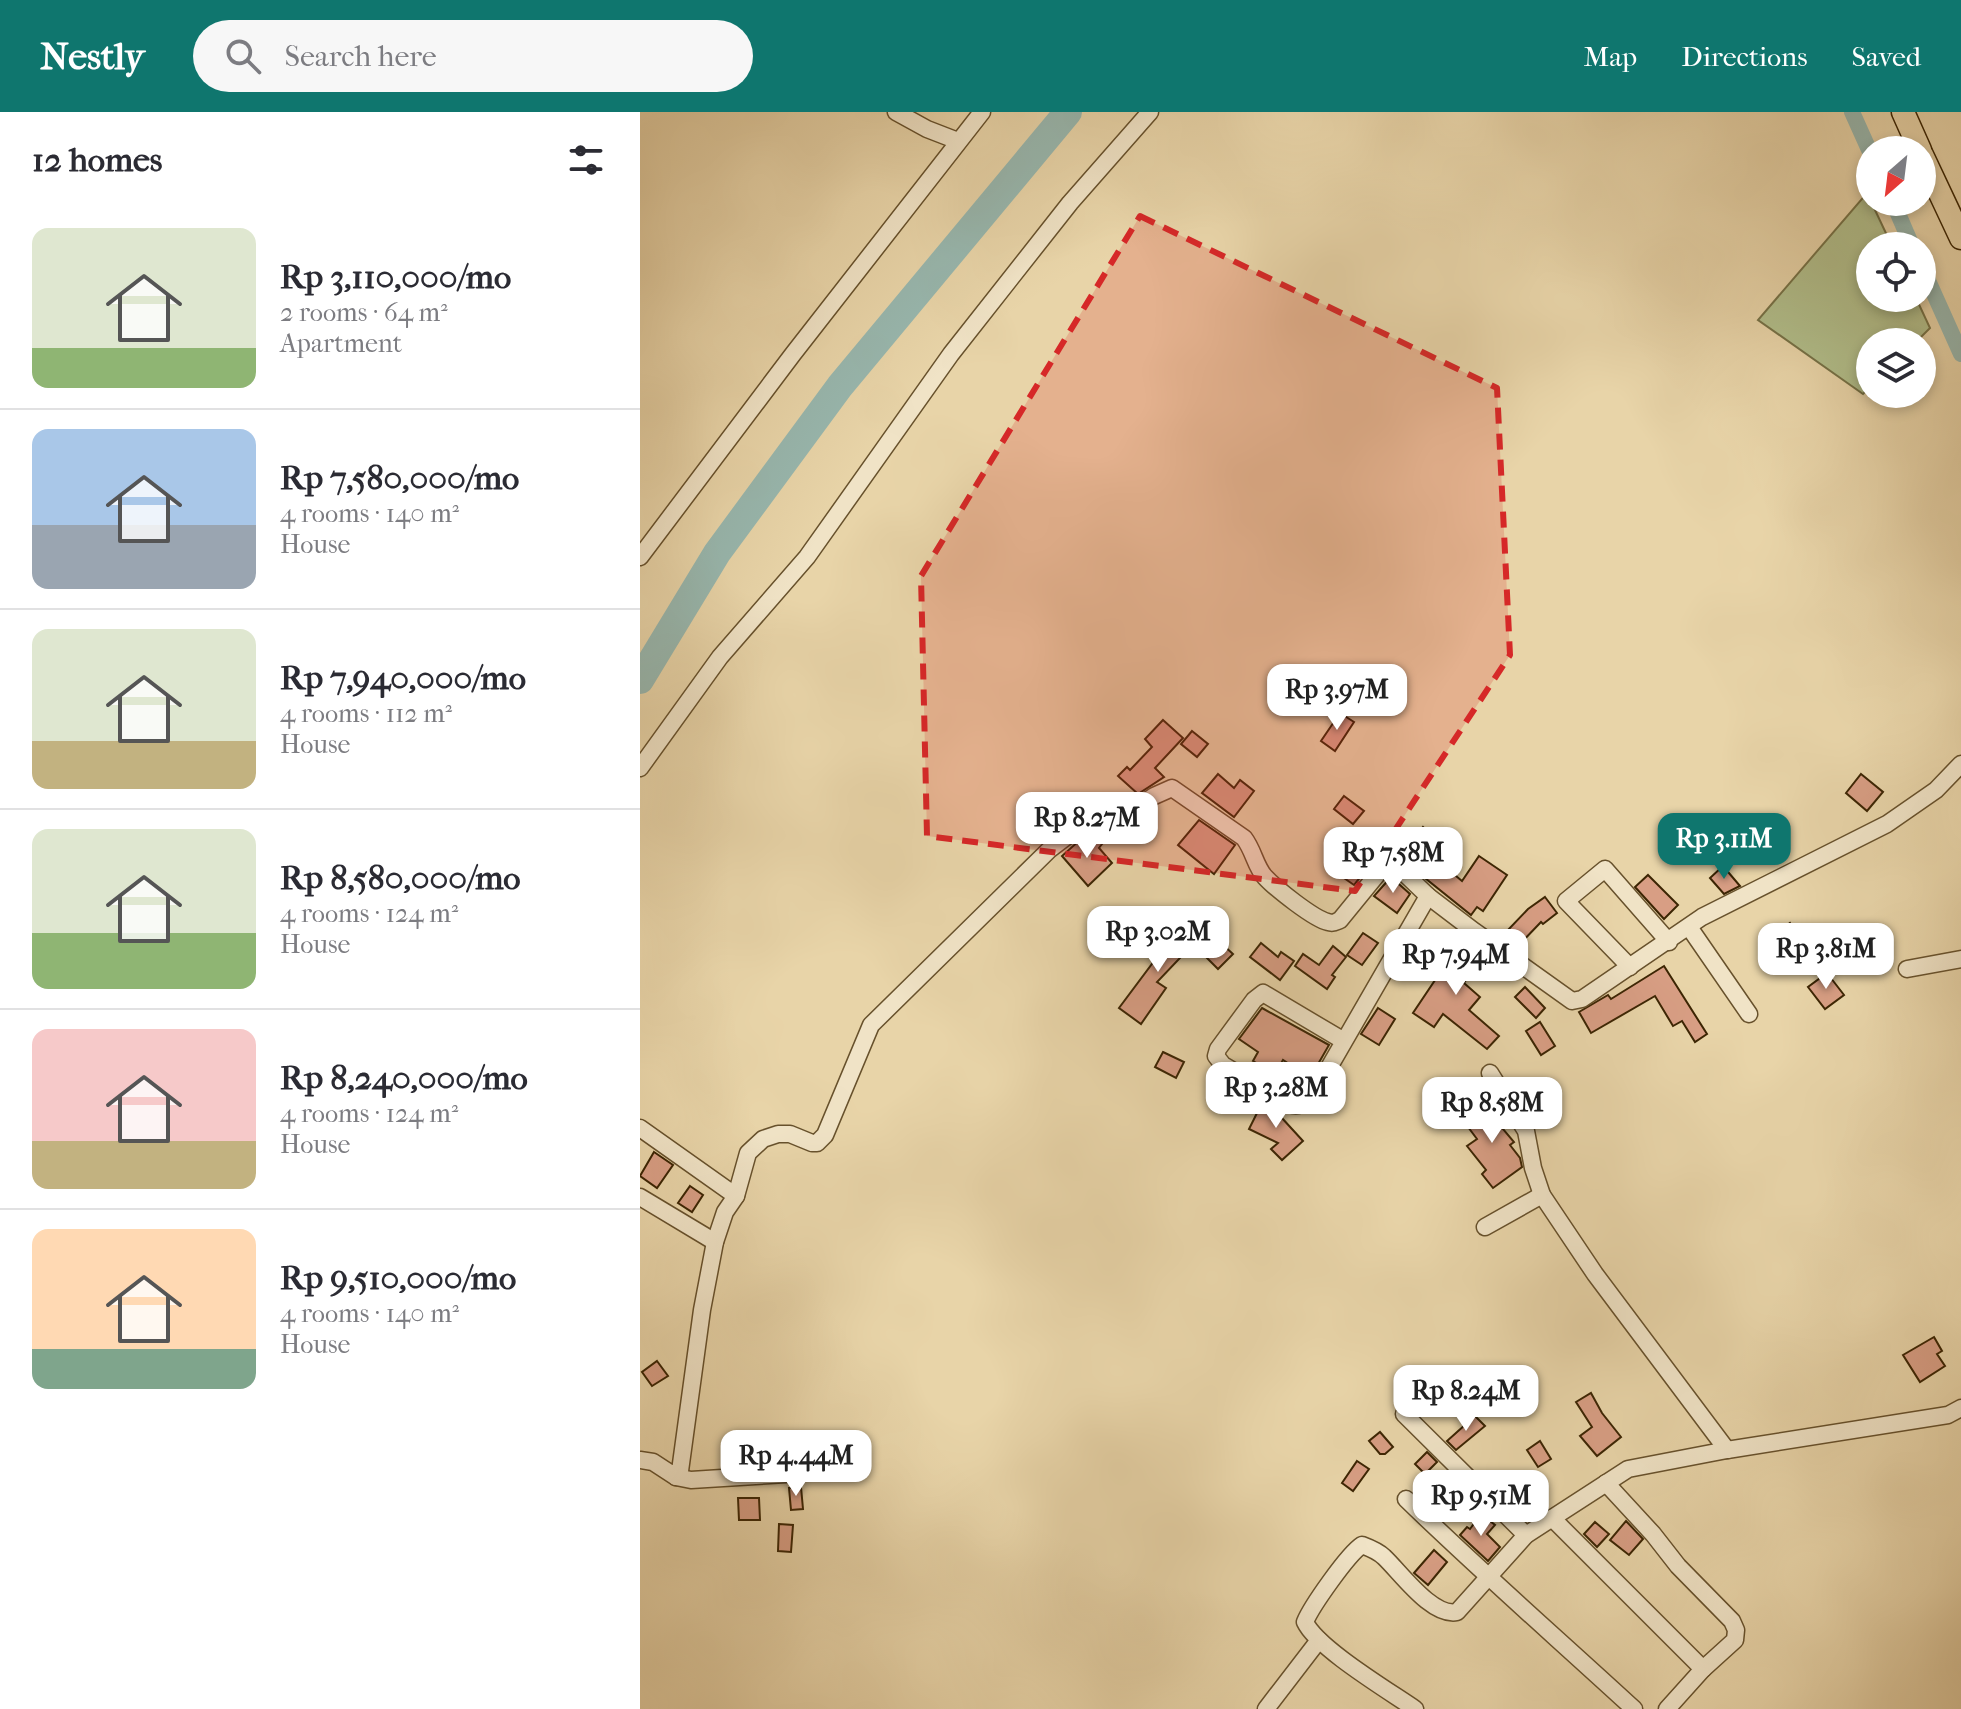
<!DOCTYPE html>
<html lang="en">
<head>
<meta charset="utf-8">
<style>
  body { margin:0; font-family:"IM FELL French Canon",serif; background:#f7f7f7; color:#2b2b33; height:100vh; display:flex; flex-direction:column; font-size:30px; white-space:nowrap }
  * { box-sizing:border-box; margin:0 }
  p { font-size:26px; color:#7c7c81 }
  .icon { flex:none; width:44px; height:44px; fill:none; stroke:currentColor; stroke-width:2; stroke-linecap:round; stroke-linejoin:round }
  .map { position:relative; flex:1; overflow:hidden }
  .panel { display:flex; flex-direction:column; background:#fff; width:640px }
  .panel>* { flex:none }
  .needle { width:52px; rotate:208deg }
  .controls { position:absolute; left:1216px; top:24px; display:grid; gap:16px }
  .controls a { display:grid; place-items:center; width:80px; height:80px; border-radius:50%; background:#fff; box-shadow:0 4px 12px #0003; font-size:40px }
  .price { position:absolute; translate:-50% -68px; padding:0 18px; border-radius:16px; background:#fff; color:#222; font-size:26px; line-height:52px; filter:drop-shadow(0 2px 4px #0008) }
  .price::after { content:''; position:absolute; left:50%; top:48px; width:24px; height:18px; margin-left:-12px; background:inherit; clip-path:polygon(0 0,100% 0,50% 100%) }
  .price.current { background:#0f766e; color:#fff }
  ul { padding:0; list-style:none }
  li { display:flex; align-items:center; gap:24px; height:200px; padding:0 32px }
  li+li { border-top:2px solid #e1e1e2 }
  li span { display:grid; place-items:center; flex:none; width:224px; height:160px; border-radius:16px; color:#555 }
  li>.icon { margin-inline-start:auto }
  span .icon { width:96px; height:96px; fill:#fffc; stroke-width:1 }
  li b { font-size:34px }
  h2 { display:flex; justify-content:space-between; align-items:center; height:96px; padding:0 32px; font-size:34px }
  header { display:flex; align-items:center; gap:48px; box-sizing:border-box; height:112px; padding:0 40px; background:#0f766e; color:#fff }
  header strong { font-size:38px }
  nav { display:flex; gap:44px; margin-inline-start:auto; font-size:28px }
  .search { width:560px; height:72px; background:#f7f7f7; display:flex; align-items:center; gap:20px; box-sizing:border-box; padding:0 28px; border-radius:44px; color:#7c7c81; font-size:30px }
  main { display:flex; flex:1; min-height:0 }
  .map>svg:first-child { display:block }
  .green { fill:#b1be8b; stroke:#767247; stroke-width:2 }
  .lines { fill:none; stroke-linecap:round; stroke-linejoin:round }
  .canal { stroke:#98b7ae; stroke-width:16 }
  .river { stroke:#98b7ae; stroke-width:28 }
  .building { fill:#d89e84; stroke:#3c2503; stroke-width:2 }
  .minor-casing { stroke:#67512c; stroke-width:19 }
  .major-casing { stroke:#3c2503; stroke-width:25 }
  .minor { stroke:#f0e3c6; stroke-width:16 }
  .major { stroke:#e8d4a8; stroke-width:22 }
  .marked { fill:#d62828; fill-opacity:0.2; stroke:#d62828; stroke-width:6; stroke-dasharray:16 10; stroke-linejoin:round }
</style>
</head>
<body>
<header>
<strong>Nestly</strong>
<div class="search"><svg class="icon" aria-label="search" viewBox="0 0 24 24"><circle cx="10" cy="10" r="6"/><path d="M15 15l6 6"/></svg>Search here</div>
<nav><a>Map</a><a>Directions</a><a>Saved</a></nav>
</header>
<main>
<section class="panel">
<h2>12 homes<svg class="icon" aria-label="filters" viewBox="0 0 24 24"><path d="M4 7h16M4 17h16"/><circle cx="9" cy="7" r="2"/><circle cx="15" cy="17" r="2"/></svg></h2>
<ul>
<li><span style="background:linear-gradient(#dfe7d0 75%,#8fb573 0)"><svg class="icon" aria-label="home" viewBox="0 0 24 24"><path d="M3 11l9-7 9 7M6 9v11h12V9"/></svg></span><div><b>Rp 3,110,000/mo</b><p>2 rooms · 64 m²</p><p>Apartment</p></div></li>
<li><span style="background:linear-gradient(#a9c7e8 60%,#9aa5b1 0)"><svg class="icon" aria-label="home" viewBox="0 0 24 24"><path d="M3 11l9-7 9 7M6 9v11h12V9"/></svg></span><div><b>Rp 7,580,000/mo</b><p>4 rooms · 140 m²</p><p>House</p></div></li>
<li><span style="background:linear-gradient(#dfe7d0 70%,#c2b280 0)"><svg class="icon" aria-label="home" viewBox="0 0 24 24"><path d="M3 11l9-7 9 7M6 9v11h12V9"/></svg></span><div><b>Rp 7,940,000/mo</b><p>4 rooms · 112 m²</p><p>House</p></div></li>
<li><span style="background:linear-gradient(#dfe7d0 65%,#8fb573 0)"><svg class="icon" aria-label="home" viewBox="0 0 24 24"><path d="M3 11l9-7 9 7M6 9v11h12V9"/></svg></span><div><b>Rp 8,580,000/mo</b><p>4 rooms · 124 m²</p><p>House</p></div></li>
<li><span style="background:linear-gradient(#f6c9c9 70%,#c2b280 0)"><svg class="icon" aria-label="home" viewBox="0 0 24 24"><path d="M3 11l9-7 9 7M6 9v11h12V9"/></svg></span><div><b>Rp 8,240,000/mo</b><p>4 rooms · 124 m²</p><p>House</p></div></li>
<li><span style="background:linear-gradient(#ffd9b3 75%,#7fa58c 0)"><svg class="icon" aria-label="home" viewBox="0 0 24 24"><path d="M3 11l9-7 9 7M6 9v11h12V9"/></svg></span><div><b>Rp 9,510,000/mo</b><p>4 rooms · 140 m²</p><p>House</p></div></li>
</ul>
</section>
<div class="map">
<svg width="1321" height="1597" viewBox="0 0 1321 1597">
  <rect width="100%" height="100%" fill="#e8d4a8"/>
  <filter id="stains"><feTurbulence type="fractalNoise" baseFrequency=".0025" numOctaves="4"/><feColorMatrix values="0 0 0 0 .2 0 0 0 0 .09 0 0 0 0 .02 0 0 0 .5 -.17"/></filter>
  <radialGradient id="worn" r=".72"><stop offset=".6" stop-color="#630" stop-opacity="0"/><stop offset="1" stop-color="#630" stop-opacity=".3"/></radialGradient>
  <path class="green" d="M1227,81l25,53h-22v52h46l14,30 -14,14h-46v45l-7,7 -105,-74z"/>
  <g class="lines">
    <g class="canal">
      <path d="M1212,0l18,40"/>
      <path d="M1253,90l19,44"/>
      <path d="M1282,155l39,87"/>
    </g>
    <path class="river" d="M0,568l77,-127 123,-167 228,-274"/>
  </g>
  <g class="building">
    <path d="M700,601l14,9 -19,29 -14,-10z"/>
    <path d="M523,608l20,18 -28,30 9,9 -26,17 -20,-18 9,-9 3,3 22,-23 -7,-8z"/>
    <path d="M552,619l16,13 -11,13 -16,-13z"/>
    <path d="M578,662l16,14 6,-8 14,11 -20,26 -32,-24z"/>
    <path d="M1221,662l22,18 -16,19 -21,-18z"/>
    <path d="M704,684l20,15 -11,13 -19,-15z"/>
    <path d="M559,708l36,25 -21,29 -36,-29z"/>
    <path d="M783,715l14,12 -9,11 -14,-12z"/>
    <path d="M441,727l18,1 3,4 -3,4 13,15 -24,23 -26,-30z"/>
    <path d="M839,744l28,19 -24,36 -6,-4 -6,8 -46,-37 13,-17 24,20z"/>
    <path d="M716,749l11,8 -13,16 -10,-7z"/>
    <path d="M1083,754l17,20 -16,8 -14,-16z"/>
    <path d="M1008,763l30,30 -14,14 -29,-32z"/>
    <path d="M751,765l19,17 -13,19 -23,-17z"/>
    <path d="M905,785l12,16 -14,11 -2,-2 -21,22 -13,-13 21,-22z"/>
    <path d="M543,810l16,16 -42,44 9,6 -25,36 -22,-16 47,-63 -3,-3z"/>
    <path d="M1150,811l22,29 -21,16 -22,-29z"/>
    <path d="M570,821l23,21 -15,15 -22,-22z"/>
    <path d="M723,821l15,10 -16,22 -15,-10z"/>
    <path d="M822,828l21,14 -19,29 16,14 -11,13 30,26 -12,13 -44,-35 -9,13 -21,-14z"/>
    <path d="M621,831l17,14 3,-5 13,9 -14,19 -30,-23z"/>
    <path d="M693,834l13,11 -14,18 3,2 -8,12 -32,-23 8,-12 16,11z"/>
    <path d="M1024,854l43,68 -12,8 -13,-21 -9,5 -18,-30 -64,37 -12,-21 29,-17 3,4z"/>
    <path d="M1187,861l17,22 -19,14 -17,-22z"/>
    <path d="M885,875l20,21 -9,10 -21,-21z"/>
    <path d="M622,896l67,37 -19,33 -27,-18 -8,14 -22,-13 5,-9 -19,-13z"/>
    <path d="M738,896l17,11 -16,26 -18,-11z"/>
    <path d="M900,910l15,24 -14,9 -15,-24z"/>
    <path d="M523,940l21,10 -8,16 -21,-11z"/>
    <path d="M850,987l9,12 -7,5 22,26 -4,3 10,13 2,9 -29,21 -11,-14 4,-4 -19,-24 10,-7 -15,-20z"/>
    <path d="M623,989l20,12 -2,4 22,24 -21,19 -11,-11 7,-6 -29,-14z"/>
    <path d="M14,1040l19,13 -16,23 -17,-12z"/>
    <path d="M50,1074l13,9 -11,17 -14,-9z"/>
    <path d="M1294,1225l8,14 -5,3 8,12 -25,16 -17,-27z"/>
    <path d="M17,1249l11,15 -16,10 -10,-14z"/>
    <path d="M951,1281l11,20 19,24 -24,19 -17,-20 12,-9 -16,-25z"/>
    <path d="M835,1304l10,10 -29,24 -9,-9z"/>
    <path d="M740,1320l13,15 -8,7h-5l-11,-13z"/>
    <path d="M900,1329l11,18 -13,8 -11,-17z"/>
    <path d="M787,1340l10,10 -12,12 -10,-10z"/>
    <path d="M717,1349l12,8 -16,22 -11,-8z"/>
    <path d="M161,1375l2,22 -12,1 -2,-22z"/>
    <path d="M98,1386h21l1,22h-21z"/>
    <path d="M841,1402l14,11 -8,9 13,13 -12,14 -28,-26 7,-8 3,2z"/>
    <path d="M986,1409l17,18 -14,16 -19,-15z"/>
    <path d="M955,1410l14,12 -12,13 -13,-13z"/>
    <path d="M139,1412l14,1 -2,27 -13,-1z"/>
    <path d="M794,1438l13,12 -19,23 -14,-12z"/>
  </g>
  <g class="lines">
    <g class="minor-casing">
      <g id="minor">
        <path d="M256,0l31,17 31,12"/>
        <path d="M0,445l153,-203 189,-242"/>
        <path d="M0,656l80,-111 87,-100 144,-203 119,-151 80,-91"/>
        <path d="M1049,815l60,87"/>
        <path d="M990,855l-64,-66 39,-32 64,73"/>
        <path d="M1267,857l54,-10"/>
        <path d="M704,929l-81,-48 -9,7 -36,49 -2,7 7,9 66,39c9,3 17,0 23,-7l116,-201"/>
        <path d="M850,961l36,58 7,37 9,27 53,79 132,176"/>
        <path d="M0,1016l96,68"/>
        <path d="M0,1085l75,45"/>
        <path d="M845,1115l57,-32"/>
        <path d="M764,1302l122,121"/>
        <path d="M0,1348l13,2 23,15 4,-6 22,-161 13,-68 10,-30 11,-16 12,-43 15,-14 15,-5h12l22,9h5l8,-8 46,-110 178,-175 29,-22 29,2 47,-34 18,-8 72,50c10,13 11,28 21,39 10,11 49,42 63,45 6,2 7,0 12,-2l40,-49 10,-6 11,5 27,26 46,35 98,70 10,-2 120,-82 185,-93 49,-34 25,-26"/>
        <path d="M36,1365l15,3 95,-6"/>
        <path d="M966,1371l47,51 25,32 54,55 4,9 -1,10 -32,29 -36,40"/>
        <path d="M766,1387c74,72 152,140 228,210"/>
        <path d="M912,1406l151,151"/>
        <path d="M626,1597l53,-69"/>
        <path d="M775,1597c-26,-18 -98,-61 -110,-87 6,-15 43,-68 57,-77 8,3 16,6 22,12 17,16 48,60 73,55l69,-77 102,-66 99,-19 221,-35 13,-7"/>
      </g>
    </g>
    <g class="major-casing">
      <g id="major">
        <path d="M1263,0l17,38"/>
        <path d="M1282,43l39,83"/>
      </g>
    </g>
    <use href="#minor" class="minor"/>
    <use href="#major" class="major"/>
  </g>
  <path class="marked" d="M500,104l357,172 13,267 -155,236 -428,-55 -6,-260z"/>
  <rect width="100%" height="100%" filter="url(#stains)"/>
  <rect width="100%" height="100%" fill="url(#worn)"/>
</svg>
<div class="controls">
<a><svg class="needle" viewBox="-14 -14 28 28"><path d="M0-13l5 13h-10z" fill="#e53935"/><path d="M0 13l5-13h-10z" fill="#7c7c81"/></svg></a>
<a><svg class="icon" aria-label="locate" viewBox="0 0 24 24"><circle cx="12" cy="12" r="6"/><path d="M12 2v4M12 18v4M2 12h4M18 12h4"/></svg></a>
<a><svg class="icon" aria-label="layers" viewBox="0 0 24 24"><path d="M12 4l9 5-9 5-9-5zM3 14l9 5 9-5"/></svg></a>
</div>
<b class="price" style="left:697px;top:620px">Rp 3.97M</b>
<b class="price" style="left:447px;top:748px">Rp 8.27M</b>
<b class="price current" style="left:1084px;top:769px">Rp 3.11M</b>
<b class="price" style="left:753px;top:783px">Rp 7.58M</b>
<b class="price" style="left:518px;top:862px">Rp 3.02M</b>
<b class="price" style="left:1186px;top:879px">Rp 3.81M</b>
<b class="price" style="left:816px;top:885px">Rp 7.94M</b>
<b class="price" style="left:636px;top:1018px">Rp 3.28M</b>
<b class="price" style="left:852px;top:1033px">Rp 8.58M</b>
<b class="price" style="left:826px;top:1321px">Rp 8.24M</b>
<b class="price" style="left:156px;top:1386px">Rp 4.44M</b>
<b class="price" style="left:841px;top:1426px">Rp 9.51M</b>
</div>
</main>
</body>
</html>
